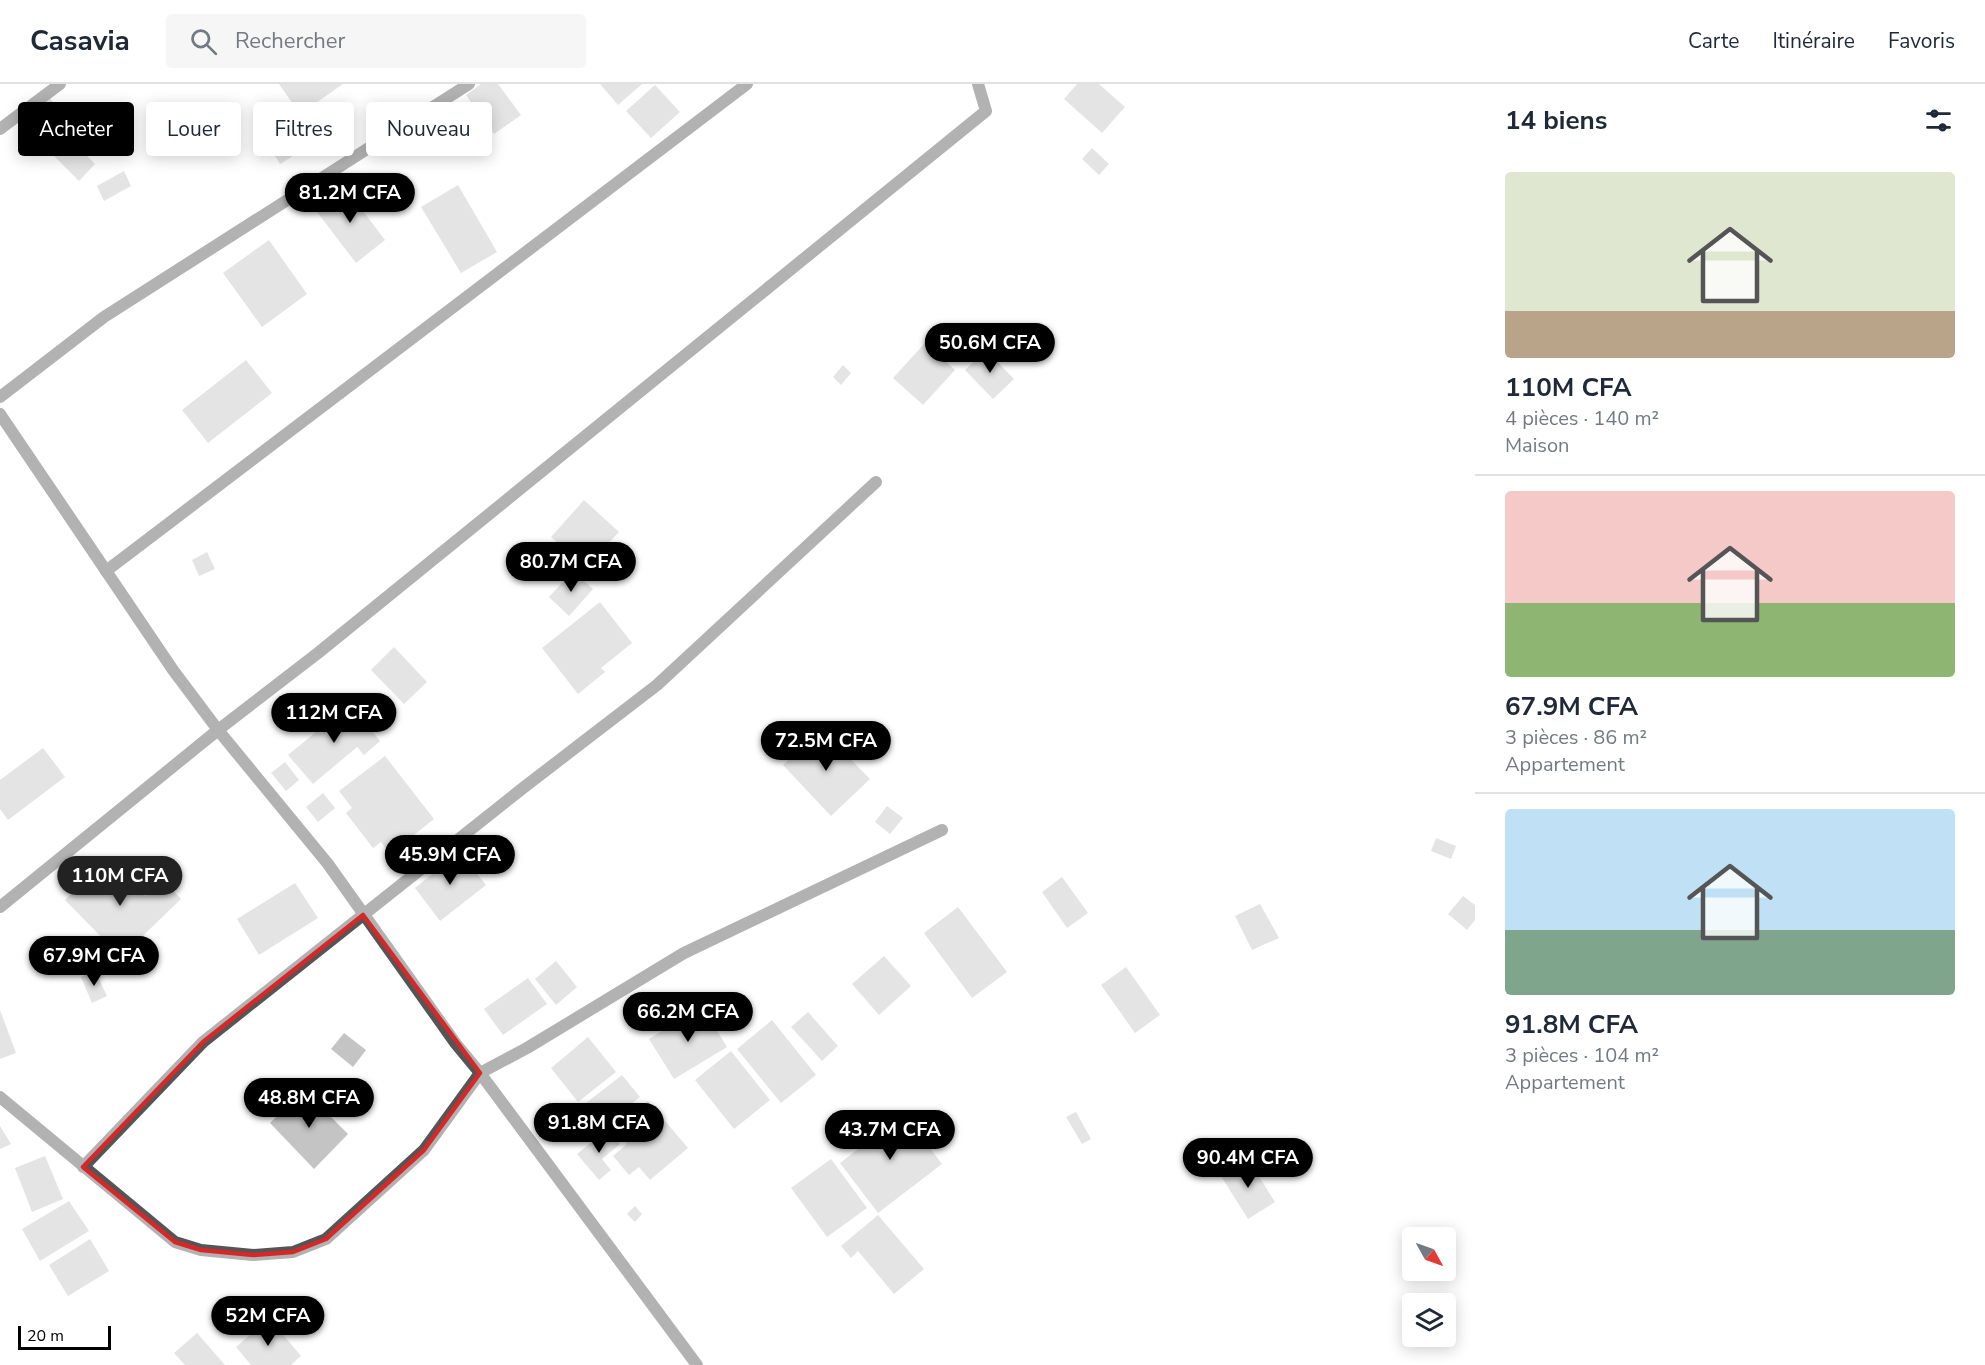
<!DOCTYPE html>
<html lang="fr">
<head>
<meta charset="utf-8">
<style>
  body { margin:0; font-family:"Nunito Sans",sans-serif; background:#f6f6f7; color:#1f2937; height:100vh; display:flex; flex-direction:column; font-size:22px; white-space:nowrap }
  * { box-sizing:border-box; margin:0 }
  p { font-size:20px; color:#747a83 }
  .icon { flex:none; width:33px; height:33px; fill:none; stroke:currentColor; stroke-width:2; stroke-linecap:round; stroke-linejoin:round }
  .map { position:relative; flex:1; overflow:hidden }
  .side { display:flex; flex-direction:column; background:#fff; width:510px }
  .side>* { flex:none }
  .guide { position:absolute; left:18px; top:18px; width:570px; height:54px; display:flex; gap:12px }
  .needle { width:39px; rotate:130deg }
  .fabs { position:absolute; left:1402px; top:1143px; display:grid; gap:12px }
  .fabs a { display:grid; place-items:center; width:54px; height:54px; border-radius:6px; background:#fff; box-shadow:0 3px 15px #0003; font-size:30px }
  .scale { position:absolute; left:18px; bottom:15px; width:93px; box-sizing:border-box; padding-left:6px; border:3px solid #000; border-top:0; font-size:16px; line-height:21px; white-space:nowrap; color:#000; -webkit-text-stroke:4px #fff; paint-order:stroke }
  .price { position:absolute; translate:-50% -51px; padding:0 14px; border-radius:21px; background:#000; color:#fff; font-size:20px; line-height:39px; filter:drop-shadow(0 2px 3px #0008) }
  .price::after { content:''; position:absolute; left:50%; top:36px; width:18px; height:14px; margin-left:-9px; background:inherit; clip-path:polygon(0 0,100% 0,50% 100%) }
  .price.active { background:#222; color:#fff }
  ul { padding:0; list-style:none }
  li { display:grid; align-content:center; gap:12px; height:318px; padding:0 30px }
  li+li { border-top:2px solid #e0e1e3 }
  li span { display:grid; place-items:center; height:186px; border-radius:6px; color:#555 }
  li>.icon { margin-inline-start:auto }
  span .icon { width:108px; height:108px; fill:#fffc; stroke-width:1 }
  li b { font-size:26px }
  h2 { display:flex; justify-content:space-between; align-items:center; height:72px; padding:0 30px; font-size:26px }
  .tag { padding:0 21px; border-radius:6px; background:#fff; box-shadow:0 3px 15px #0003; font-size:21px; line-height:54px }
  .tag.active { background:#000; color:#fff }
  header { display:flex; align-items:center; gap:36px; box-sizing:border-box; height:84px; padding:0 30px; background:#fff; border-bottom:2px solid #e0e1e3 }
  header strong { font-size:28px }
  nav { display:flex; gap:33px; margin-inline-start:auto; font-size:21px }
  .search { width:420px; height:54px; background:#f6f6f7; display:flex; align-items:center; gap:15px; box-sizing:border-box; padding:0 21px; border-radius:6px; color:#747a83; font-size:22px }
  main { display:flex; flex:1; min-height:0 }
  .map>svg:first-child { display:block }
  .building { fill:#c4c4c4 }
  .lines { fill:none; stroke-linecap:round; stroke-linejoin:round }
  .street { stroke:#555; stroke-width:12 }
  .marked { fill:none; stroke:#d62828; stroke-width:4.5; stroke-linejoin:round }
</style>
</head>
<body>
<header>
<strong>Casavia</strong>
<div class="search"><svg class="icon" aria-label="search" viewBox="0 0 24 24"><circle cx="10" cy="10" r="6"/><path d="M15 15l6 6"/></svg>Rechercher</div>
<nav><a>Carte</a><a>Itinéraire</a><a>Favoris</a></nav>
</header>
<main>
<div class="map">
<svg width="1475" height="1281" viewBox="0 0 1475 1281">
  <rect width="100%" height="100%" fill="#fff"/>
  <g class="building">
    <path d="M279,0h64l-43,30z"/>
    <path d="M481,0h17l23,31 -27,19 -28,-39z"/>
    <path d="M600,0h42l-24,21z"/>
    <path d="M1077,0h22l26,23 -23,26 -38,-34z"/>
    <path d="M655,1l25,27 -29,26 -25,-27z"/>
    <path d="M48,12l14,17 -18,14 -13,-17z"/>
    <path d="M287,28l21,35 -28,17 -21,-35z"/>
    <path d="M56,40l39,40 -16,17 -40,-40z"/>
    <path d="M1092,64l17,16 -10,11 -17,-16z"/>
    <path d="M124,87l7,15 -27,15 -7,-15z"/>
    <path d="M458,101l39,67 -36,21 -40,-66z"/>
    <path d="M344,102l41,54 -29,23 -42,-55z"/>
    <path d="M269,156l38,54 -45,33 -39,-54z"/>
    <path d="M925,259l30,27 -32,35 -30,-27z"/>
    <path d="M986,266l28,29 -21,20 -28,-29z"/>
    <path d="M246,276l26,33 -64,50 -26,-33z"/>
    <path d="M843,281l8,8 -10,12 -8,-8z"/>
    <path d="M584,416l35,32 -29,31 -21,-19 -5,5 -13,-12z"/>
    <path d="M617,459l14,13 -21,24 -14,-14z"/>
    <path d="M207,468l8,17 -16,7 -7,-16z"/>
    <path d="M573,487l20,18 -24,27 -20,-19z"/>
    <path d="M600,518l32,41 -31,25 4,4 -27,22 -36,-46z"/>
    <path d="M394,563l33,35 -23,22 -33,-34z"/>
    <path d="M350,620l30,37 -16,14 -7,-8 -44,37 -25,-29z"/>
    <path d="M821,645l49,50 -39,37 -48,-51z"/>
    <path d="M43,664l22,29 -57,43 -8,-11v-29z"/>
    <path d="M385,672l49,63 -44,35 -9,-12 -8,6 -27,-35 6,-5 -13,-17z"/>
    <path d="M285,678l14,18 -13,11 -15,-18z"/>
    <path d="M323,709l12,15 -17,14 -12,-15z"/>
    <path d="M887,722l16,12 -13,16 -15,-12z"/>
    <path d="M1436,754l20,8 -5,13 -20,-8z"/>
    <path d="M460,768l26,33 -46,36 -25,-33z"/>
    <path d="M100,780l10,11 8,-7 27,28 17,-17 19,20 -60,58 -56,-57z"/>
    <path d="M1062,793l26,36 -21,15 -25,-36z"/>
    <path d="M295,799l23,35 -59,37 -22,-36z"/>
    <path d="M1463,812l12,9v15l-8,10 -19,-16z"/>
    <path d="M1260,820l19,34 -27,12 -17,-34z"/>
    <path d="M958,823l49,65 -35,26 -48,-65z"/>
    <path d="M884,872l27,30 -32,29 -27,-31z"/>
    <path d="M556,877l21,26 -21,18 -21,-26z"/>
    <path d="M1126,883l34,48 -25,18 -34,-48z"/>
    <path d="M95,887l12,25 -15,7 -11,-26z"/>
    <path d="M528,894l19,26 -44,31 -19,-26z"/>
    <path d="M702,922l25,41 -53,32 -25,-40z"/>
    <path d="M0,926l16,43 -16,6z"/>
    <path d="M808,928l30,34 -16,15 -31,-34z"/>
    <path d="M772,936l44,55 -35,28 -44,-54z"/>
    <path d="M344,949l22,17 -13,17 -22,-18z"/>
    <path d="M588,953l28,35 -38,30 -27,-34z"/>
    <path d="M731,967l39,49 -36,29 -39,-49z"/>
    <path d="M622,991l18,22 -55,44 -18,-23z"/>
    <path d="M304,1006l44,44 -34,35 -44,-46z"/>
    <path d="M648,1017l40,47 -38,32 -11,-13 -10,8 -16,-19 14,-12 -13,-14z"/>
    <path d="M901,1026l41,54 -64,49 -38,-50 22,-17 -7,-9 16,-12 4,5z"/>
    <path d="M1076,1028l15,27 -9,5 -16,-27z"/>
    <path d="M0,1042l11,18 -11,5z"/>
    <path d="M608,1045l12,15 -18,15 9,11 -12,10 -22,-26z"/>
    <path d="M45,1072l18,43 -31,13 -17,-44z"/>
    <path d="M831,1075l36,49 -40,29 -36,-49z"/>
    <path d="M1248,1075l27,43 -27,17 -27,-43z"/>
    <path d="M69,1117l20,30 -49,30 -18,-32z"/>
    <path d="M635,1122l7,8 -7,8 -8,-8z"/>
    <path d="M878,1131l46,54 -30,25 -36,-43 -7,7 -10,-12z"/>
    <path d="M90,1155l19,32 -41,25 -19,-31z"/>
    <path d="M269,1234l32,38 -10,9h-40l-15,-18z"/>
    <path d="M197,1249l28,32h-40l-11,-12z"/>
  </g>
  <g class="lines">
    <g class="street">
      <path d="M0,45l60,-45"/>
      <path d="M0,313l104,-80 365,-233"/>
      <path d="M0,330l173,256 45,60 110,134 128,180 24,29 217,292"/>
      <path d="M106,487l641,-487"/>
      <path d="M0,823l218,-177 100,-77 668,-542 -8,-27"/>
      <path d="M0,1013l175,145 26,8 52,5 40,-3 33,-13 98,-89 56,-77 47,-25 157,-95 258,-123"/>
      <path d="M83,1083l120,-125 320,-254 134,-103 219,-203"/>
    </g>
  </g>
  <path d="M0 0H1475V1281H0ZM363,831l117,158 -56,77 -98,89 -33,13 -40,3 -52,-5 -26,-8 -92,-75 120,-125z" fill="#fff" fill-opacity=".55" fill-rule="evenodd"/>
  <path class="marked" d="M363,831l117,158 -56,77 -98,89 -33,13 -40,3 -52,-5 -26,-8 -92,-75 120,-125z"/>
</svg>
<div class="fabs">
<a><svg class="needle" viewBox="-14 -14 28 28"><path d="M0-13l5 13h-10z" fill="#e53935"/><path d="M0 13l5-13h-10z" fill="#747a83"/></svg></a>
<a><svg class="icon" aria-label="layers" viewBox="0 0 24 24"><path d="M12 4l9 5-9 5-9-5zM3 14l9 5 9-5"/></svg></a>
</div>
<div class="scale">20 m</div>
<b class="price" style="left:350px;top:140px">81.2M CFA</b>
<b class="price" style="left:990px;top:290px">50.6M CFA</b>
<b class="price" style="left:571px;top:509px">80.7M CFA</b>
<b class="price" style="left:334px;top:660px">112M CFA</b>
<b class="price" style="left:826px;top:688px">72.5M CFA</b>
<b class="price" style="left:450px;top:802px">45.9M CFA</b>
<b class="price active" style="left:120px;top:823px">110M CFA</b>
<b class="price" style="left:94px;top:903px">67.9M CFA</b>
<b class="price" style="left:688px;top:959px">66.2M CFA</b>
<b class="price" style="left:309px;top:1045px">48.8M CFA</b>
<b class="price" style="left:599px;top:1070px">91.8M CFA</b>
<b class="price" style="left:890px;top:1077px">43.7M CFA</b>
<b class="price" style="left:1248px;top:1105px">90.4M CFA</b>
<b class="price" style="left:268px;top:1263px">52M CFA</b>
<div class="guide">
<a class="tag active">Acheter</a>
<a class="tag">Louer</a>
<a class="tag">Filtres</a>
<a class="tag">Nouveau</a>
</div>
</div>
<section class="side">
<h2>14 biens<svg class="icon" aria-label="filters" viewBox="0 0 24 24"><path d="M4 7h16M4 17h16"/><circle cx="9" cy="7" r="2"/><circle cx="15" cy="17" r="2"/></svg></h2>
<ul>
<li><span style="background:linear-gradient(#dfe7d0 75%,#b9a48a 0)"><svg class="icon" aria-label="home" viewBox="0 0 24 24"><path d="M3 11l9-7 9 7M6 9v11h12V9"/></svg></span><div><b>110M CFA</b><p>4 pièces · 140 m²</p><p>Maison</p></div></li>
<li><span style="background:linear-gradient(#f6c9c9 60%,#8fb573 0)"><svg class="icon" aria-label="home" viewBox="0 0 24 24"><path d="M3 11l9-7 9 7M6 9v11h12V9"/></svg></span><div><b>67.9M CFA</b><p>3 pièces · 86 m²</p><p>Appartement</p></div></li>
<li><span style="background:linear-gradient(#bfe0f5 65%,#7fa58c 0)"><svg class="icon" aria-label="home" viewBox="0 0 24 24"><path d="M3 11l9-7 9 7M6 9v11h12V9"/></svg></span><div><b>91.8M CFA</b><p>3 pièces · 104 m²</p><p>Appartement</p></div></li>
</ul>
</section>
</main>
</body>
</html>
